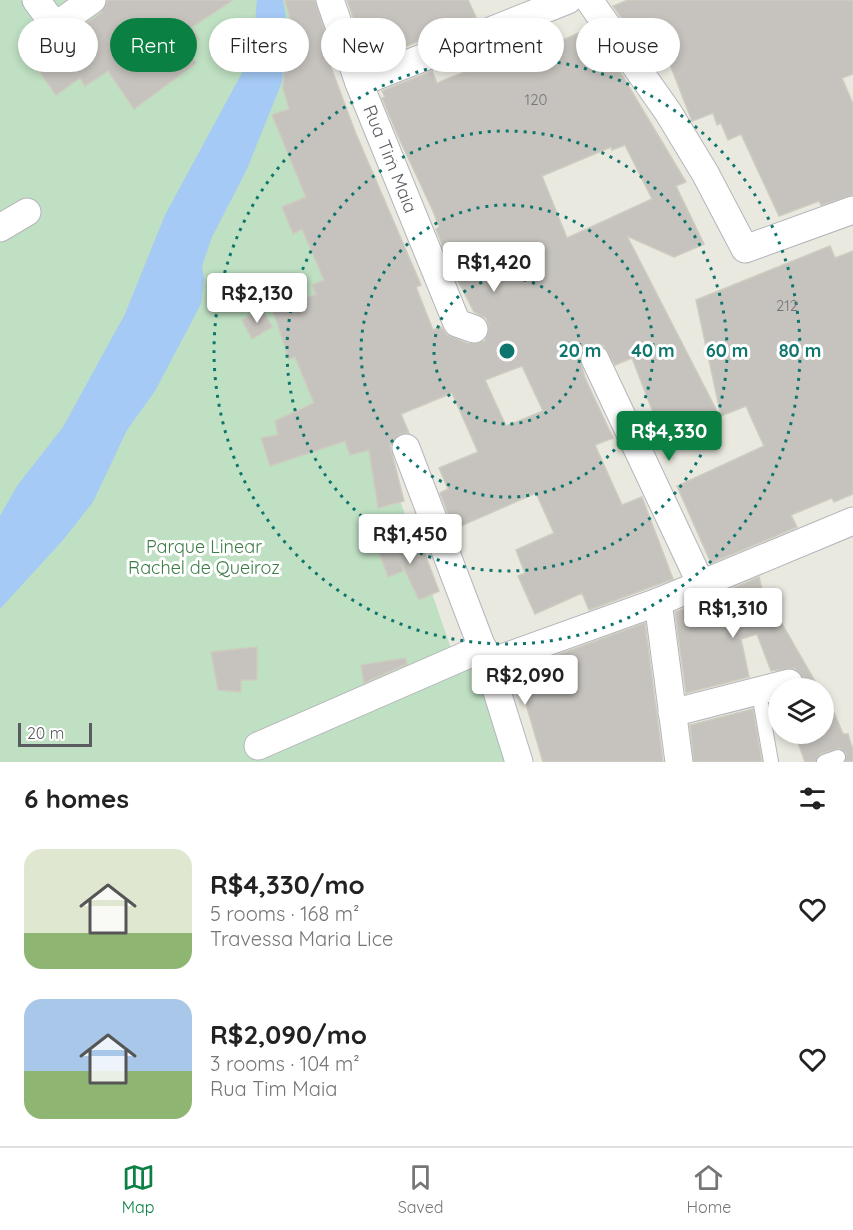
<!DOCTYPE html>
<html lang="en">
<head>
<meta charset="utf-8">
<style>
  body { margin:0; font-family:Quicksand,sans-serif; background:#f2f2f2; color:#222; height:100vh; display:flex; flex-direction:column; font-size:22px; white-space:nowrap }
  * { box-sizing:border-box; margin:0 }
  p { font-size:20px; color:#767676 }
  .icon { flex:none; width:33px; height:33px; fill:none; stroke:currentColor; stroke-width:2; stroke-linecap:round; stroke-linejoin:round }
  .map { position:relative; height:762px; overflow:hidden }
  .details { display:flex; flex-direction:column; background:#fff; flex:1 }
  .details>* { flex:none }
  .banner { position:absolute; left:18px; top:18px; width:818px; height:54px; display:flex; gap:12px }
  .controls { position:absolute; left:768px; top:678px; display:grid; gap:12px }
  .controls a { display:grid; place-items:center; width:66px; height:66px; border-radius:50%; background:#fff; box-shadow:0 3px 9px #0003; font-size:30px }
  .scale { position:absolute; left:18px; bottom:15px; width:74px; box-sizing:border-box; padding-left:6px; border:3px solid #595b60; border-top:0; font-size:16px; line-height:21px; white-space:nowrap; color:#595b60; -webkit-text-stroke:4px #fff; paint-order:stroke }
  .price { position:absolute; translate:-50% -51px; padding:0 14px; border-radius:6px; background:#fff; color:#222; font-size:20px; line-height:39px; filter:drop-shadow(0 2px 3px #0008) }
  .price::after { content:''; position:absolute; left:50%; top:36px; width:18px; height:14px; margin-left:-9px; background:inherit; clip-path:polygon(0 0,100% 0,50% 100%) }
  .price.active { background:#0b8043; color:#fff }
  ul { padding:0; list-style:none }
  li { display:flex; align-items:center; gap:18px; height:150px; padding:0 24px }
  li span { display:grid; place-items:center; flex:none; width:168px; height:120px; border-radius:18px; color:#555 }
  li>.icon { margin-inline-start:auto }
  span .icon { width:72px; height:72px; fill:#fffc; stroke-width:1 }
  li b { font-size:26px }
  h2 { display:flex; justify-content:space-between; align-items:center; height:72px; padding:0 24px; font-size:26px }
  .pill { padding:0 21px; border-radius:27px; background:#fff; box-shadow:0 3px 9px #0003; font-size:21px; line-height:54px }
  .pill.active { background:#0b8043; color:#fff }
  .tabs { display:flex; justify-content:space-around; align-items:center; height:84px; border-top:2px solid #e0e0e0; background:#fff; font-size:16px; color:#767676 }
  .tabs a { display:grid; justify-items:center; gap:3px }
  .tabs .active { color:#0b8043 }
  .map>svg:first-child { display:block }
  .green { fill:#bfe0c2 }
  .water { fill:#a5caf5 }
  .building { fill:#c6c3be; stroke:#cecbbf; stroke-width:1.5; fill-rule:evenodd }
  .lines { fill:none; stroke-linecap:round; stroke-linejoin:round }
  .lane-casing { stroke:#b3b5ba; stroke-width:16 }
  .street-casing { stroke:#b3b5ba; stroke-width:29 }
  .lane { stroke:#fff; stroke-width:14 }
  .street { stroke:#fff; stroke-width:27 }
  .ring { fill:none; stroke:#0f766e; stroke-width:3; stroke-dasharray:3 6 }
  .labels { text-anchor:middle; stroke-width:6; stroke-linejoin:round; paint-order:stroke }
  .number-label { font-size:15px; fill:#747578 }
  .street-label { font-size:18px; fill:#595b60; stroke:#fff }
  .park-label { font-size:18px; fill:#3c7c46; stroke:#fff }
  .centre { fill:#0f766e; stroke:#fff; stroke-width:3 }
  .ring-label { font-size:18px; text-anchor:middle; font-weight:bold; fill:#0f766e; stroke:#fff; stroke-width:6; stroke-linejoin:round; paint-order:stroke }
</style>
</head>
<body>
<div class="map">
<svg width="853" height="762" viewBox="0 0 853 762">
  <rect width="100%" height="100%" fill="#eae9e0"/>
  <path class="green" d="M0,0h320l24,337 113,329 16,-8 33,104h-506z"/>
  <path class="water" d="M257,0h26l4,24 -5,58 -35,87 -35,68 -10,29 2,13 -3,25 -46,87 -28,39 -34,72 -30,38 -63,69v-93l17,-30 46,-59 62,-113 40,-99 78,-144 10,-27z"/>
  <g class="building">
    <path d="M108,0h125l-41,27 7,12 -13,9 10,15 -62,46 -26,-38 -23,15 -5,-8 -24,17 -38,-53 15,-11 10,13 5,-4 8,2 8,-3 37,-26z"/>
    <path d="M285,0h30l19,60 -5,2 27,72 65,151 -5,2 17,43 8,-3 6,8 22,9 16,-3 4,-15 -3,-8 -12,-6 -24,-47 -14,-36 3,-2 -6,-16 -35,-75 -16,-38 3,-1 -3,-6 50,-20 5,12 78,-31 3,8 72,-32 26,37 70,117 -10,4 28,58 -30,13 -47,-21 93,181 -66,27 -10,-19 12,-5 -24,-62 -17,7 -11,-19 -8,-3 -14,7 -3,7 6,21 28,60 -18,7 27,60 20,-8 31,82 -84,31 -7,-17 -47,21 -17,-38 7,-3 -9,-23 38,-17 -18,-40 -82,36 -14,-36 8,-4 -9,-21 39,-16 -26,-59 -51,21 8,19 -9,1 -10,12 14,55 -26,7 -9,-58 -19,5 -5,-14 -75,25 -9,-28 17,-3 -3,-14 39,-18 -19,-46 -6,2 -16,-48 43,-17 -4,-9 12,-5 -22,-51 -9,5 -11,-27 24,-10 -34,-82 17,-6 -6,-21 3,-41 6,-2 -4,-15 5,-2zM625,145l27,54 -85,39 -25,-62 69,-29 1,3zM522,366l21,45 -37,15 -21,-46z"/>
    <path d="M347,0h121l8,17 -107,45z"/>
    <path d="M628,0h225v74l-11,4 11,26v91l-32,10 -2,-4 -40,15 -38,-82 -13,6 -7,-17 -4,2 -4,-12 -21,8 -28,-72 -3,1 -2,-6 -15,6 -31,-44z"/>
    <path d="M830,246l5,12 18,-7v243l-19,8 -2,-4 -41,17 6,12 -86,36 -34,-77 87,-40 -18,-40 -25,10 -25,-116z"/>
    <path d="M262,308l10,19 -20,12 -10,-19z"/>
    <path d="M418,536l21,55 -20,9 -17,-36 1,7 -15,6 -11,-31z"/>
    <path d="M759,577l9,36 6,-3 45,78h-15v-9l-10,-11 -23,3 -14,-37 -16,5 8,38 -63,16 -11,-81 51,-17 -2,-3z"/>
    <path d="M645,623l18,139h-120l-27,-92z"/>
    <path d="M257,647v33h-16v12l-23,-2 -7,-38z"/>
    <path d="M405,658l2,6 -43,19 -3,-18z"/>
    <path d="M824,688l19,46h5l5,16v12h-8l1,-9 -7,-5 -19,6 -5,8h-10l-10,-28h29z"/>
    <path d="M753,709l9,53h-68l-4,-37z"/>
  </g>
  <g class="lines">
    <g class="lane-casing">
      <g id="lane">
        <path d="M759,693l12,69"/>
        <path d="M824,762l14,-5"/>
      </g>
    </g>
    <g class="street-casing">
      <g id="street">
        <path d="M36,0l19,26 37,-26"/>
        <path d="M330,0l29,83 95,233 3,7 17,6"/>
        <path d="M589,0l79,112 37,61 40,76 108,-39"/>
        <path d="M359,83l209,-83"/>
        <path d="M0,228l27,-16"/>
        <path d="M595,359l106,225"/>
        <path d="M406,448l82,215 31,99"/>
        <path d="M658,602l21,160"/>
        <path d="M488,663l170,-61 195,-81"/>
        <path d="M672,713l117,-30"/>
        <path d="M258,746l225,-98"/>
      </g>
    </g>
    <use href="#lane" class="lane"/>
    <use href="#street" class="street"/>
  </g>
  <g class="ring">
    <circle cx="507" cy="351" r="73"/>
    <circle cx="507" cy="351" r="146"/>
    <circle cx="507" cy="351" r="220"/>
    <circle cx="507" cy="351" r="293"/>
  </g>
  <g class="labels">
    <g class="number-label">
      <text x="536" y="105">120</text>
      <text x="787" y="311">212</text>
    </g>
    <g class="street-label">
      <text transform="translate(390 159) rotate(68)" y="6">Rua Tim Maia</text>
    </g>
    <g class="park-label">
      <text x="204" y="553">Parque Linear<tspan x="204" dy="21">Rachel de Queiroz</tspan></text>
    </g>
  </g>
  <circle cx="507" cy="351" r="9" class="centre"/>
  <g class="ring-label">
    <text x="580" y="357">20 m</text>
    <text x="653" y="357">40 m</text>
    <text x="727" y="357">60 m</text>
    <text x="800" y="357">80 m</text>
  </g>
</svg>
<div class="controls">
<a><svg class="icon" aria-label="layers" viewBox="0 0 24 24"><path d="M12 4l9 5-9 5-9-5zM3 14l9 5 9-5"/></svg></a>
</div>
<div class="scale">20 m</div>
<b class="price" style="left:494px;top:293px">R$1,420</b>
<b class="price" style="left:257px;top:324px">R$2,130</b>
<b class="price active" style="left:669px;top:462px">R$4,330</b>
<b class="price" style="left:410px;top:565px">R$1,450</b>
<b class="price" style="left:733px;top:639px">R$1,310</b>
<b class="price" style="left:525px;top:706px">R$2,090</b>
<div class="banner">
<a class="pill">Buy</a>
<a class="pill active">Rent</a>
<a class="pill">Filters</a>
<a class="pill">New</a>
<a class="pill">Apartment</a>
<a class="pill">House</a>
</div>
</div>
<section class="details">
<h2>6 homes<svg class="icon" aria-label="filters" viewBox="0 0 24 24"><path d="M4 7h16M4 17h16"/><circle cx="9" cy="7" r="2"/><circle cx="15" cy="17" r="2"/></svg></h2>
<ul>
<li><span style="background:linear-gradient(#dfe7d0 70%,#8fb573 0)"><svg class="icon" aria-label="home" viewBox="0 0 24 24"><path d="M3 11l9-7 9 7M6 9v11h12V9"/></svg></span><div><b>R$4,330/mo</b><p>5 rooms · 168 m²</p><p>Travessa Maria Lice</p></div><svg class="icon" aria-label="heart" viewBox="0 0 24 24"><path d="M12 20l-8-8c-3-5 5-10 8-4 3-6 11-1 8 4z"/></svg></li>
<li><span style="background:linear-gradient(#a9c7e8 60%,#8fb573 0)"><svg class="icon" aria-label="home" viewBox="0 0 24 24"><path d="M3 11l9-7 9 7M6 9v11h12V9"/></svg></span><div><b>R$2,090/mo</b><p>3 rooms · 104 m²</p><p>Rua Tim Maia</p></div><svg class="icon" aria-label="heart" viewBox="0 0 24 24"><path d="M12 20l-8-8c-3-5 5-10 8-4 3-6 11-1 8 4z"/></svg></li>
</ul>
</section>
<nav class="tabs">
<a class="active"><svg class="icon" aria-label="map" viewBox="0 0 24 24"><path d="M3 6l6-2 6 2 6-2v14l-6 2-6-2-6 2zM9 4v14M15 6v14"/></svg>Map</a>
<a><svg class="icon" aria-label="saved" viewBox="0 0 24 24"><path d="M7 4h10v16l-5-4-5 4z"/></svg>Saved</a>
<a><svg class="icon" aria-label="home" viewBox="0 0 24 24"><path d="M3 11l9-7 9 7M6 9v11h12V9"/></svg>Home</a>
</nav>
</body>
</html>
